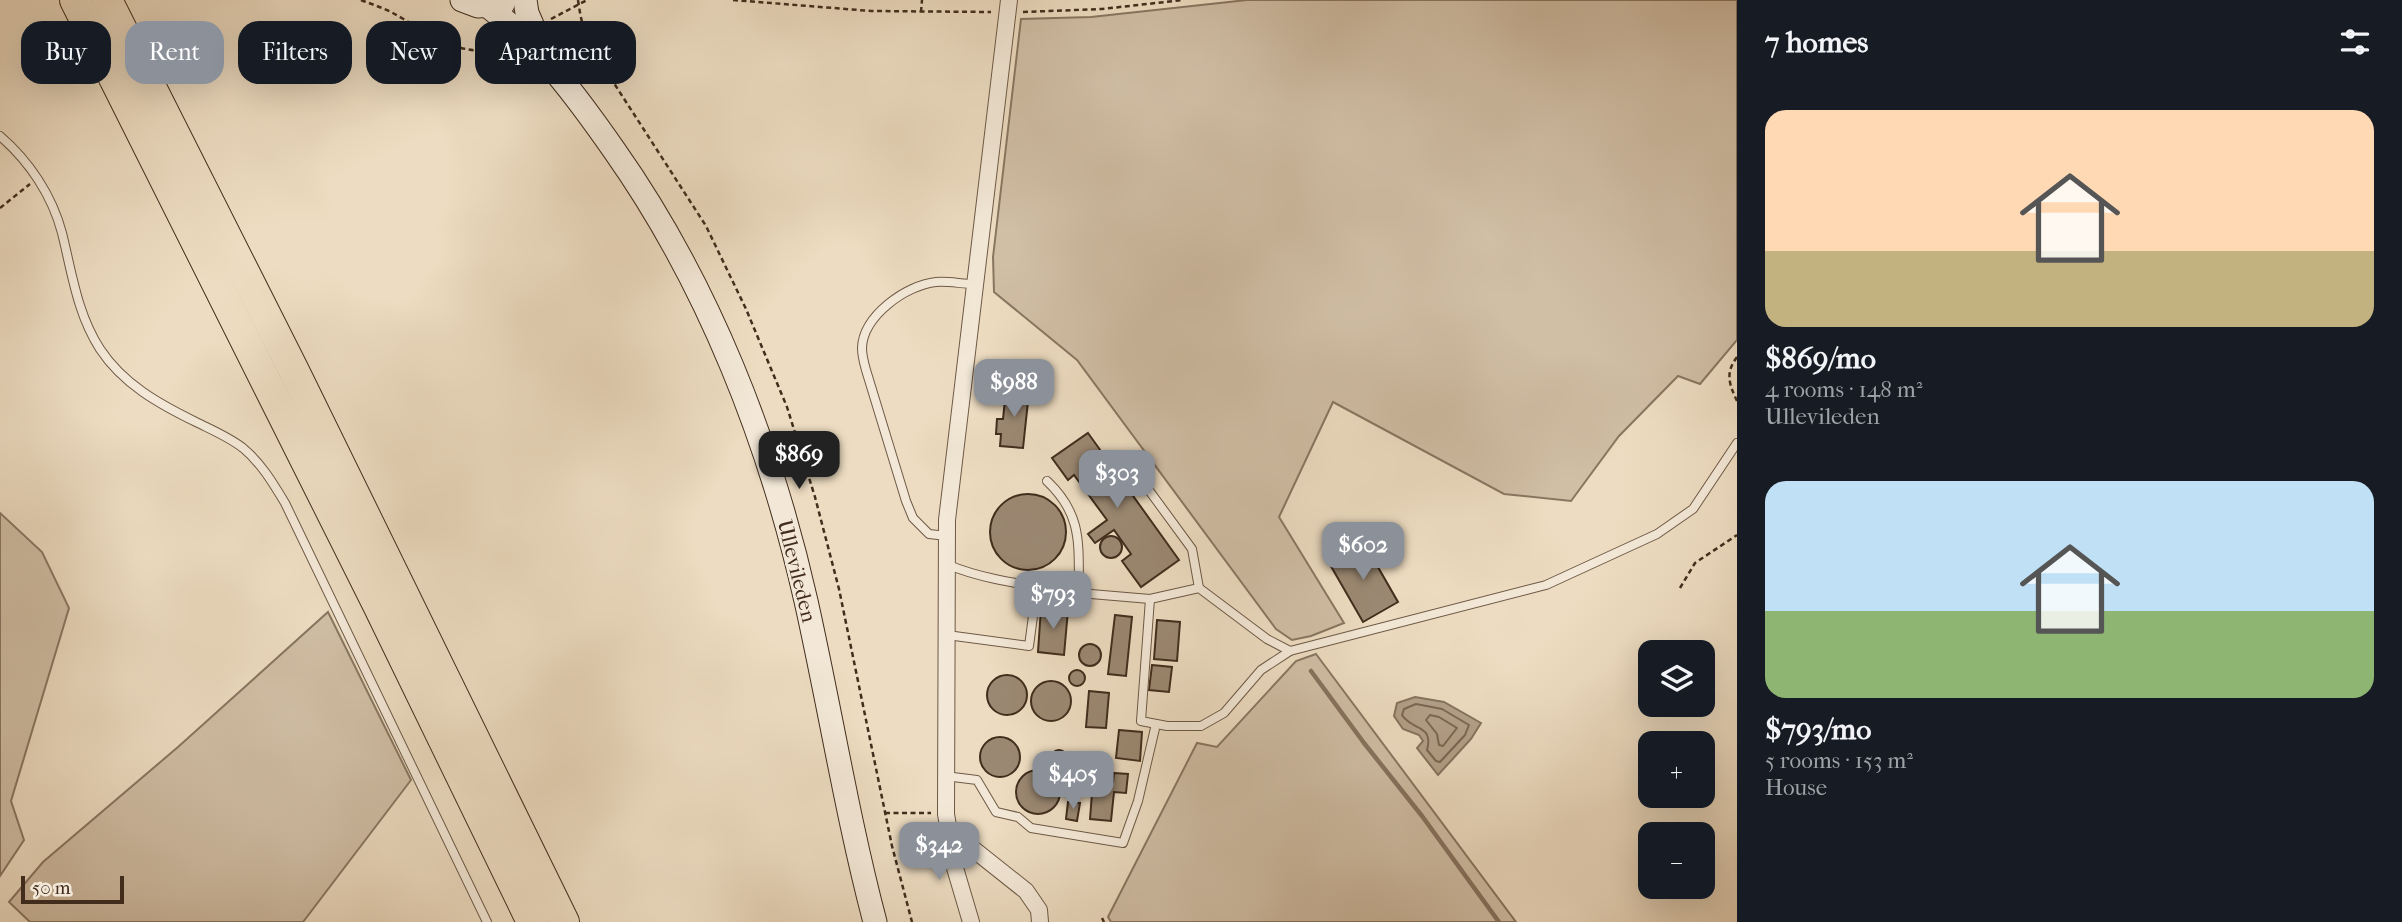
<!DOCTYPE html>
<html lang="en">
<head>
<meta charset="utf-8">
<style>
  body { margin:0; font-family:"IM FELL French Canon",serif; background:#242831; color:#f1f3f6; height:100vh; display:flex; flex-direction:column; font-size:26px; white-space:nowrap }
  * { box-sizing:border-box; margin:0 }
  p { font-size:23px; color:#9ea1a6 }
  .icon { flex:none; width:38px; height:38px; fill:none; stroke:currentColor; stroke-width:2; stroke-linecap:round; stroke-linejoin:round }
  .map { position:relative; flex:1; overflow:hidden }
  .panel { display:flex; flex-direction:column; background:#171b24; width:665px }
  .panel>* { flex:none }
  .top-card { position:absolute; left:21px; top:21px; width:665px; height:63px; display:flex; gap:14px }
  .buttons { position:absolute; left:1638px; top:640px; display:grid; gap:14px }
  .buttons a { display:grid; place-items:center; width:77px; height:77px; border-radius:14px; background:#171b24; box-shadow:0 7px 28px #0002; font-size:35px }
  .scale { position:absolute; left:21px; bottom:18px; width:103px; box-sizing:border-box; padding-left:7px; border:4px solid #422d1d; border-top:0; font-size:19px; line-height:24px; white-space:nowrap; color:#422d1d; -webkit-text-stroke:5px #f3e8d7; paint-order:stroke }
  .price { position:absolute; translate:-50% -60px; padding:0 16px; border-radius:14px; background:#8c9099; color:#fff; font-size:23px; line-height:46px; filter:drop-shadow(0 2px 4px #0008) }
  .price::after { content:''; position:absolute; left:50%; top:42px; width:21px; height:16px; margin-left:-10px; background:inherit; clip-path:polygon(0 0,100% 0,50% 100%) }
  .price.on { background:#222; color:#fff }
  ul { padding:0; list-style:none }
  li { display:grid; align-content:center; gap:14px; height:371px; padding:0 28px }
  li span { display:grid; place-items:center; height:217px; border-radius:21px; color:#555 }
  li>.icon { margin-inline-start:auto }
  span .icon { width:126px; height:126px; fill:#fffc; stroke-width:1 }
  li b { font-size:30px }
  h2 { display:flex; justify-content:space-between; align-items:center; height:84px; padding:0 28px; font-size:30px }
  .tag { padding:0 24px; border-radius:21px; background:#171b24; box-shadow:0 7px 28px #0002; font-size:24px; line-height:63px }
  .tag.on { background:#8c9099; color:#fff }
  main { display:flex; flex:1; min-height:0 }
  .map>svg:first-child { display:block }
  .green { fill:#d0bea5; stroke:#897661; stroke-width:2 }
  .water { fill:#b3a089; stroke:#86725e; stroke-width:2 }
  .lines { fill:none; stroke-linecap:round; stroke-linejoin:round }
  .shore { stroke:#7a6653; stroke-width:2 }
  .stream { stroke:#86725e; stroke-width:4.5 }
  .building { fill:#9b8872; stroke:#422d1d; stroke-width:2 }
  .lane-casing { stroke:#6d5946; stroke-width:10 }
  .street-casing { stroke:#6d5946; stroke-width:18 }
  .secondary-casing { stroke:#422d1d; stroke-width:25 }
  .highway-casing { stroke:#422d1d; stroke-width:32 }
  .path { stroke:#422d1d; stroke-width:2.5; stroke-dasharray:5 3.5; stroke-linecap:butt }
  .lane { stroke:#f3e8d7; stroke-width:8 }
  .street { stroke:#f3e8d7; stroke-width:16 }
  .secondary { stroke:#f3e8d7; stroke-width:23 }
  .highway { stroke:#eddcc1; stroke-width:30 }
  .labels { text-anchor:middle; stroke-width:5; stroke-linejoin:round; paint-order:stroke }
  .street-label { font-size:21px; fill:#422d1d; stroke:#f3e8d7 }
</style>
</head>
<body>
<main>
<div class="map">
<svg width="1737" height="922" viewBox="0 0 1737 922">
  <rect width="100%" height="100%" fill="#eddcc1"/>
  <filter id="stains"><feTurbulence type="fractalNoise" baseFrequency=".00286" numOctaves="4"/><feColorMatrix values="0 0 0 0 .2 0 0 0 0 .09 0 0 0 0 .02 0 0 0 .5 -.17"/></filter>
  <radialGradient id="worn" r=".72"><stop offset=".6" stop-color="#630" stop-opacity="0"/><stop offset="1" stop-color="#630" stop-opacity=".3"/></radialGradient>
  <g class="green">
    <path d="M1247,0h490v340l-37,44 -22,-8 -59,60 -48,65 -67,-7 -171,-92 -54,115 65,106 -33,13 -19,4 -16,-11 -199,-269 -83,-68 -1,-35 28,-238 70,-2z"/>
    <path d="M0,513l42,39 27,56 -58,193 13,39 -24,36z"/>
    <path d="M328,612l83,168 -108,142h-273l-21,-20 34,-40 135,-115z"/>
    <path d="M1316,654l200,268h-405l-3,-5 89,-174 20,4 79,-86z"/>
  </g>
  <path class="water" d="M1415,697l29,5 37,21 -10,16 -33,36 -21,-27 6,-7 -4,-6 -16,-6 -9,-13 3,-13z"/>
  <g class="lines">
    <g class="shore">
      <path d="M1416,704l26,5 27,16 -4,10 -25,27 -4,-1 -9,-11c7,-26 -15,-19 -25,-35l2,-6z"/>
      <path d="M1430,715l9,2 18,11 -14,18 -4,-1 -2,-11 -11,-14z"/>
    </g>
    <path class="stream" d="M1311,671l53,72 58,73 77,106"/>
  </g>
  <g class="building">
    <path d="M1006,390l23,2 -6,56 -23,-2 1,-12h-5l1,-15h6z"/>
    <path d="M1088,433l91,127 -38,27 -19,-26 9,-7 -17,-24 -19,13 -7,-9 19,-14 -33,-45 -6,5 -16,-22z"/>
    <circle cx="1028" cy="532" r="38"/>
    <circle cx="1111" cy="547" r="11"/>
    <path d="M1363,541l35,61 -35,20 -35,-61z"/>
    <path d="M1041,608l27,2 -4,45 -26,-3z"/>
    <path d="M1115,615l17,2 -6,59 -18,-2z"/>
    <path d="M1157,620l23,2 -3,39 -23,-2z"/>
    <circle cx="1090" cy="655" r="11"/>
    <path d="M1152,665l20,2 -3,25 -20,-2z"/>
    <circle cx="1077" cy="678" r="8"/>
    <circle cx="1007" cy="695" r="20"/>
    <circle cx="1051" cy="701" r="20"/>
    <path d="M1089,691l20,2 -3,35 -20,-1z"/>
    <path d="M1119,730l23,2 -2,29 -24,-3z"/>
    <circle cx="1000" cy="757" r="20"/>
    <circle cx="1059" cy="758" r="8"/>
    <circle cx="1038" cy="792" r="22"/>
    <path d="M1114,773l14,1 -2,19 -12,-1 -3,29 -21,-2 3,-39 20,2z"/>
    <path d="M1068,802l12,1 -3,18 -11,-2z"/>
  </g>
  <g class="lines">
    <g class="lane-casing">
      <g id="lane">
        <path d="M0,136c29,25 52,59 62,97 10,40 15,80 38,116 23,35 59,55 96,73 16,8 33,15 47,26 18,15 30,35 42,55l202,419"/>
        <path d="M1129,463l63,86 7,39"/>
        <path d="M1047,481c37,35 31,65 32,112l71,6 49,-11 68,51 23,12 256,-66 111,-51 36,-25 44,-66"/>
        <path d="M947,536l-18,-2 -16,-16 -7,-17 -40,-131c-2,-7 -4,-15 -4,-22 1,-32 44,-63 74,-66 13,-1 26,2 39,2"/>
        <path d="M946,564c43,18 87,21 133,29"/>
        <path d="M1150,599l-9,122 26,5h34l23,-13 37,-43 29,-19"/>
        <path d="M947,635l82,11 8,-60"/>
        <path d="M945,776l32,4 19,32 22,5 13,11 92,15 15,-42 18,-77"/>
      </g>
    </g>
    <g class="street-casing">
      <g id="street">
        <path d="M948,829l78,62 13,19 1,12"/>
        <path d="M971,922l-16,-54 -9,-54 1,-294 62,-520"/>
      </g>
    </g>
    <g class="secondary-casing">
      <g id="secondary">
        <path d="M462,0l16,6 25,-2"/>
        <path d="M525,0l2,13 15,35"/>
        <path d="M489,7c51,40 88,90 125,143 94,133 156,292 192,451 24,107 41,215 69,321"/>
      </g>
    </g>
    <g class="highway-casing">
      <g id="highway">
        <path d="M75,0l303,605 154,317"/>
        <path d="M107,0l186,369 271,553"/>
      </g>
    </g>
    <g class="path">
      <path d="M361,0c10,4 20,7 30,12 34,18 75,53 115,32"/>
      <path d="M578,0c4,30 12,53 32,77l96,149 40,83 41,98 28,90 24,92 53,257 20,76"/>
      <path d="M733,0l138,11 120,1"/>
      <path d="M921,12l1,-12"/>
      <path d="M1023,12l79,-3 81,-9"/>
      <path d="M551,19l36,-19"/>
      <path d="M0,208l30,-24"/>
      <path d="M1737,357c-12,16 -8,27 0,44"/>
      <path d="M1680,588l15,-25 42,-28"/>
      <path d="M885,813h46"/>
      <path d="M1102,918l2,4"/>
    </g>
    <use href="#lane" class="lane"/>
    <use href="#street" class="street"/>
    <use href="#secondary" class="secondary"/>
    <use href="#highway" class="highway"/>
  </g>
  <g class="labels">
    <g class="street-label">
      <text transform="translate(797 571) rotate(76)" y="7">Ullevileden</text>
    </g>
  </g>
  <rect width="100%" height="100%" filter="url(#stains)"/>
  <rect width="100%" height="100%" fill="url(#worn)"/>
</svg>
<div class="buttons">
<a><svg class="icon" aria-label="layers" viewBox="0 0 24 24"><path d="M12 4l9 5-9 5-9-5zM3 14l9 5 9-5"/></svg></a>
<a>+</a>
<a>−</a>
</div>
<div class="scale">50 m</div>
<b class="price" style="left:1014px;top:419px">$988</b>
<b class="price on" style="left:799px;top:491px">$869</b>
<b class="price" style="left:1117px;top:510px">$303</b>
<b class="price" style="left:1363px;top:582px">$602</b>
<b class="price" style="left:1053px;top:631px">$793</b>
<b class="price" style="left:1073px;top:811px">$405</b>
<b class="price" style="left:939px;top:882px">$342</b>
<div class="top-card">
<a class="tag">Buy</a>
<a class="tag on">Rent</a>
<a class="tag">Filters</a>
<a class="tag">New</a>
<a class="tag">Apartment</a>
</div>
</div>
<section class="panel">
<h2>7 homes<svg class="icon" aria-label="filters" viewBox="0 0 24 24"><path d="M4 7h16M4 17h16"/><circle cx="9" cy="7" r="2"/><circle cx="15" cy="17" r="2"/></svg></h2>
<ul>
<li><span style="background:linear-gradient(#ffd9b3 65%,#c2b280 0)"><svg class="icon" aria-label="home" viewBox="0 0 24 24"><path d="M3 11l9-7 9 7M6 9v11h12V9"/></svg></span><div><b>$869/mo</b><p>4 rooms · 148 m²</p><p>Ullevileden</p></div></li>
<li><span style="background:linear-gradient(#bfe0f5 60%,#8fb573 0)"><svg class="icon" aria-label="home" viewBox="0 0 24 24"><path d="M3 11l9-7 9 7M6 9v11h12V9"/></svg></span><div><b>$793/mo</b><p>5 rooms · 153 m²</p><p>House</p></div></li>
</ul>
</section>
</main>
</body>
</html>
